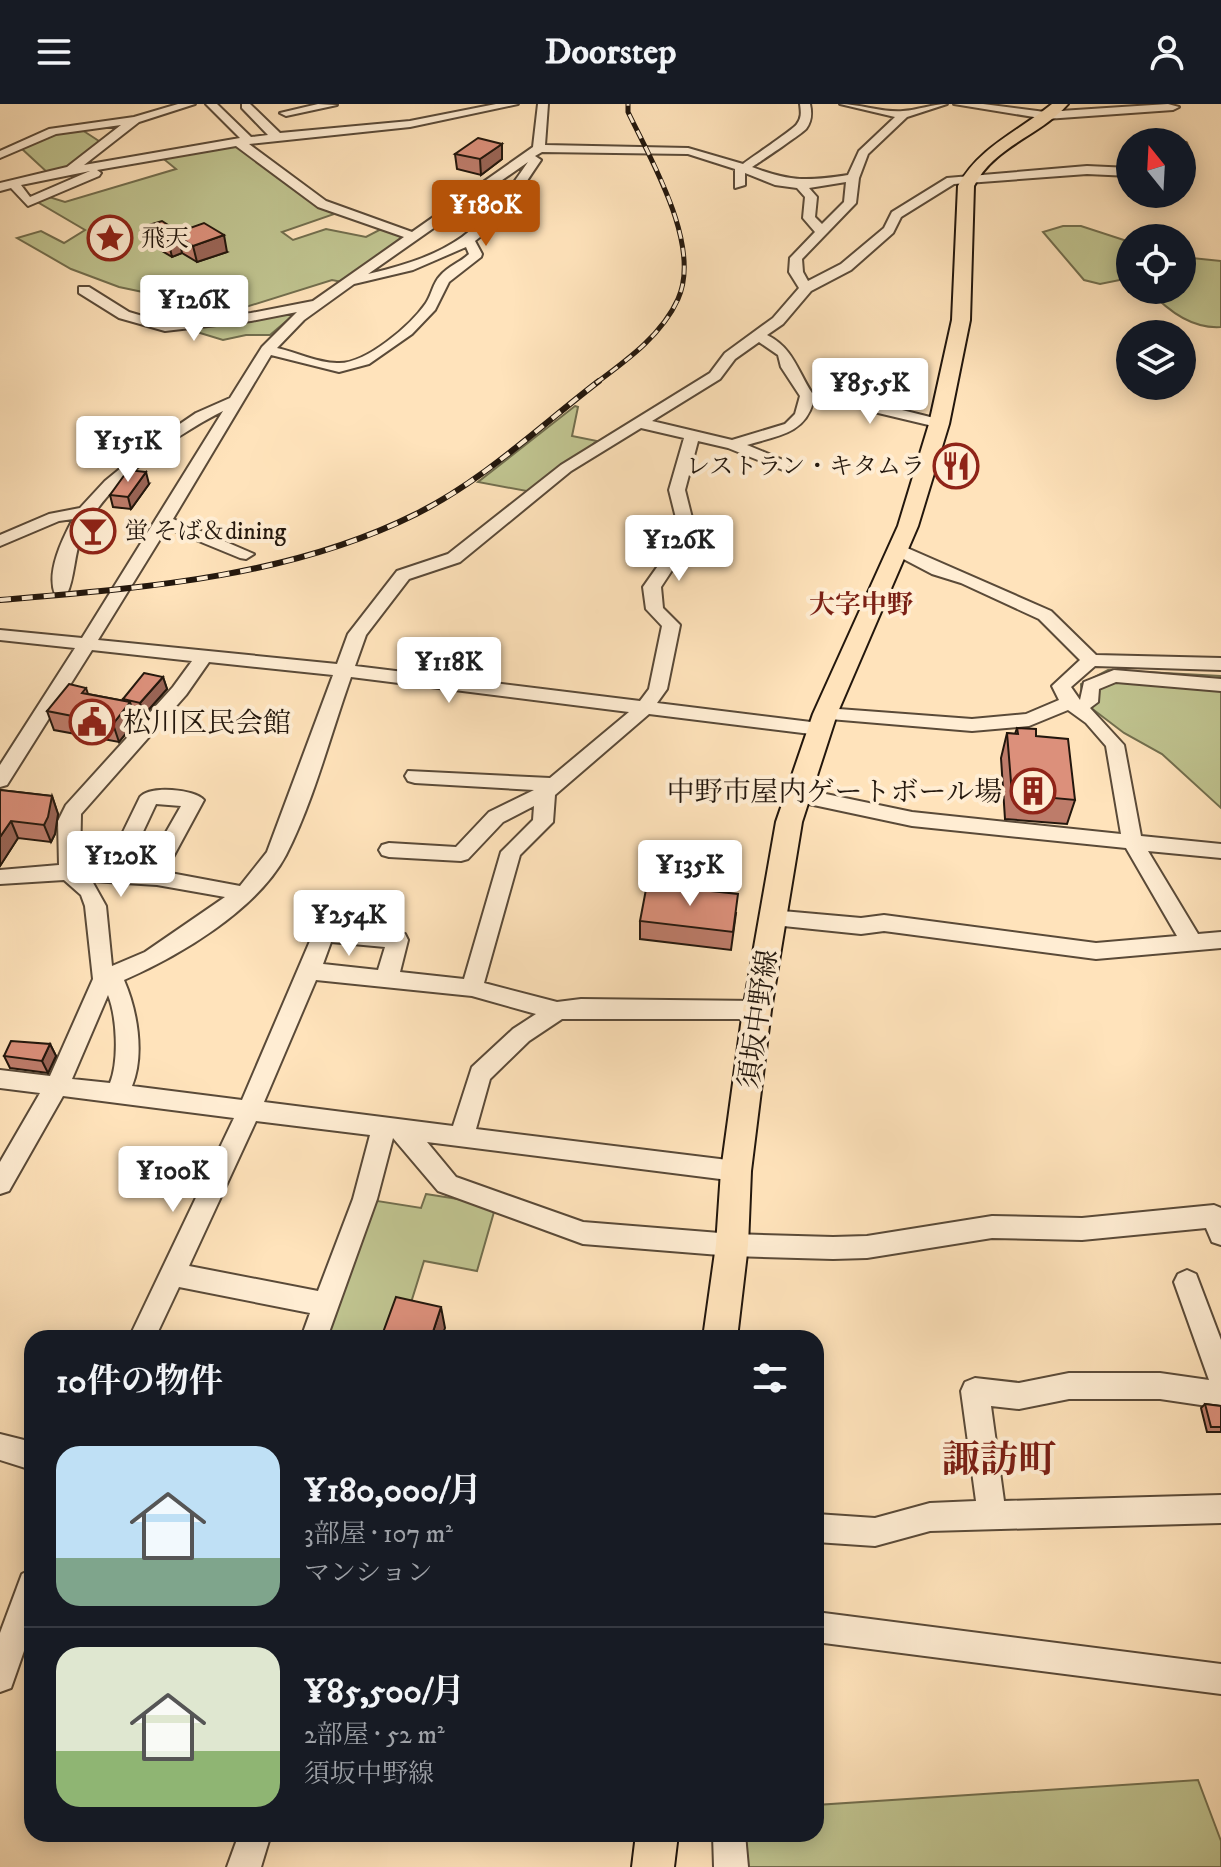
<!DOCTYPE html>
<html lang="ja">
<head>
<meta charset="utf-8">
<style>
  body { margin:0; font-family:"IM FELL DW Pica","Noto Serif JP",serif; background:#242831; color:#f1f3f6; height:100vh; display:flex; flex-direction:column; font-size:30px; white-space:nowrap }
  * { box-sizing:border-box; margin:0 }
  p { font-size:26px; color:#9ea1a6 }
  .icon { flex:none; width:44px; height:44px; fill:none; stroke:currentColor; stroke-width:2; stroke-linecap:round; stroke-linejoin:round }
  .map { position:relative; flex:1; overflow:hidden }
  .details { position:absolute; left:24px; top:1226px; width:800px; height:512px; display:flex; flex-direction:column; background:#171b24; border-radius:24px; box-shadow:0 4px 20px #0003 }
  .details>* { flex:none }
  .needle { width:52px; rotate:342deg }
  .buttons { position:absolute; left:1116px; top:24px; display:grid; gap:16px }
  .buttons a { display:grid; place-items:center; width:80px; height:80px; border-radius:50%; background:#171b24; box-shadow:0 4px 20px #0003; font-size:40px }
  .price { position:absolute; translate:-50% -68px; padding:0 18px; border-radius:8px; background:#fff; color:#222; font-size:26px; line-height:52px; filter:drop-shadow(0 2px 4px #0008) }
  .price::after { content:''; position:absolute; left:50%; top:48px; width:24px; height:18px; margin-left:-12px; background:inherit; clip-path:polygon(0 0,100% 0,50% 100%) }
  .price.selected { background:#b45309; color:#fff }
  ul { padding:0; list-style:none }
  li { display:flex; align-items:center; gap:24px; height:200px; padding:0 32px }
  li+li { border-top:2px solid #363941 }
  li span { display:grid; place-items:center; flex:none; width:224px; height:160px; border-radius:24px; color:#555 }
  li>.icon { margin-inline-start:auto }
  span .icon { width:96px; height:96px; fill:#fffc; stroke-width:1 }
  li b { font-size:34px }
  h2 { display:flex; justify-content:space-between; align-items:center; height:96px; padding:0 32px; font-size:34px }
  header { display:flex; justify-content:space-between; align-items:center; height:104px; padding:0 32px; background:#171b24; font-size:36px; font-weight:700 }
  .map>svg:first-child { display:block }
  .green { fill:#c0c490; stroke:#726e4e; stroke-width:2 }
  .lines { fill:none; stroke-linecap:round; stroke-linejoin:round }
  .minor-casing { stroke:#5a4a38; stroke-width:4 }
  .major-casing { stroke:#23170d; stroke-width:4 }
  .minor { fill:#ffedd3; fill-rule:evenodd }
  .major { fill:#ffe3bb; fill-rule:evenodd }
  .rail-far1-casing { stroke:#23170d; stroke-width:5 }
  .rail-casing { stroke:#23170d; stroke-width:6 }
  .rail-far1 { stroke:#ffedd3; stroke-width:3; stroke-dasharray:9; stroke-linecap:butt }
  .rail { stroke:#ffedd3; stroke-width:4; stroke-dasharray:11; stroke-linecap:butt }
  .wall { fill:#bd7c6a; stroke:#23170d; stroke-width:2 }
  .shaded-wall { fill:#9a6556; stroke:#23170d; stroke-width:2 }
  .building { fill:#dc907b; stroke:#23170d; stroke-width:2 }
  .labels { text-anchor:middle; stroke-width:8; stroke-linejoin:round; paint-order:stroke }
  .far-poi-label { font-size:24px; fill:#23170d; stroke:#ffedd3; text-anchor:start }
  .far-quarter-label { font-size:26px; font-weight:bold; fill:#7a1f14; stroke:#ffedd3 }
  .poi-label { font-size:28px; fill:#23170d; stroke:#ffedd3; text-anchor:start }
  .street-label { font-size:28px; fill:#23170d; stroke:#ffedd3 }
  .near-quarter-label { font-size:38px; font-weight:bold; fill:#7a1f14; stroke:#ffedd3 }
</style>
</head>
<body>
<header><svg class="icon" aria-label="menu" viewBox="0 0 24 24"><path d="M4 6h16M4 12h16M4 18h16"/></svg>Doorstep<svg class="icon" aria-label="person" viewBox="0 0 24 24"><circle cx="12" cy="8" r="4"/><path d="M4 21q1-7 8-7t8 7"/></svg></header>
<div class="map">
<svg width="1221" height="1763" viewBox="0 0 1221 1763">
  <rect width="100%" height="100%" fill="#ffe3bb"/>
  <filter id="stains"><feTurbulence type="fractalNoise" baseFrequency=".0025" numOctaves="4"/><feColorMatrix values="0 0 0 0 .2 0 0 0 0 .09 0 0 0 0 .02 0 0 0 .5 -.17"/></filter>
  <radialGradient id="worn" r=".72"><stop offset=".6" stop-color="#630" stop-opacity="0"/><stop offset="1" stop-color="#630" stop-opacity=".3"/></radialGradient>
  <g class="green">
    <path d="M79,24l23,15 -36,27 -17,4 -28,-26 40,-17z"/>
    <path d="M240,39l73,55 30,13 -61,21 11,8 33,-11 40,8 19,-10 27,9 -65,47 -15,-3 -99,31 -114,-24 -48,-18 -54,-31 24,-7 23,12 21,-13 -51,-30 12,-4 19,6 111,-33 -16,-13z"/>
    <path d="M1063,122h18l49,16v36l-30,6 -16,-4 -41,-48z"/>
    <path d="M1182,153l39,4v66c-29,2 -53,-16 -72,-37h33z"/>
    <path d="M297,208l-27,23h-24l-23,5 -36,-11 27,-7z"/>
    <path d="M575,302l3,1 -6,29 25,5 -65,51 -54,-10z"/>
    <path d="M1108,566l113,6v132l-59,-54 -38,-21 -42,-32 -1,-17z"/>
    <path d="M426,1090l70,11 -19,66 -53,-10 -15,48 -26,29h-68l50,-139 56,9z"/>
    <path d="M1198,1676l23,61v26h-490l-2,-33h87v-29z"/>
  </g>
  <g class="lines">
    <g class="minor-casing">
      <g id="minor">
        <path d="M178,0h17l-56,18 -55,43 156,-27 -34,-34h11l34,33 17,-2 -26,-27v-4h8l30,29 130,-12 86,-17h22l-108,23 -161,17 77,57 86,31 121,-85 5,-43h10l-3,41 143,3 55,16c9,-7 51,-35 54,-40 5,-7 4,-12 3,-20h10c2,9 2,17 -4,25 -2,3 -46,33 -54,38 38,15 57,14 96,8l11,-24 36,-34 -55,-13c20,0 44,9 63,7 16,-1 29,-7 44,-7l-40,13 -39,37 -9,24 -3,25 -54,56 1,13 5,9 33,-17 43,-36 8,-16 55,-34 140,-12 43,2v8l-43,-2 -133,10 -53,33 -8,16 -42,37 -40,21 -28,33 -16,11c26,13 30,35 45,58l65,2 5,1 4,10 56,14 2,3 -7,4 -63,-15 -4,-9 -57,-1c-8,32 -37,34 -66,43l41,17 3,3 -8,5 -55,-22 -30,-7 -13,49 9,36 -6,20 -27,41 2,21 17,17 -13,64 -10,14 162,20 9,6 -9,6 -170,-21 -94,81 -2,27 -33,33 -36,128 73,19 24,-3 176,2 8,3 3,6 -3,6 -8,3h-195l-33,22 -39,38 -14,50 260,32 9,3 3,7 -3,7 -9,3 -309,-39 29,35 127,45 149,12 101,3 34,-1 125,-20 90,2 132,-13 7,3v37l-9,-3 -6,-14 -124,12 -90,-2 -125,20 -34,1 -101,-3 -149,-12 -145,-53 -45,-53 -16,61 -50,139h-26l9,-25 -131,-26 -24,51h-26l105,-220 -171,-22 -54,95 -9,3v-32l40,-69 -40,-5v-18l50,6 43,-97 -8,-73 -4,-11 -17,-15 -64,4v-14l59,-5 -1,-44 8,-16 107,-118 19,-26 -100,-11 -85,135 -7,2v-22l75,-117 -75,-8v-10l82,8 141,-227c-49,25 -119,73 -141,124 -8,18 -7,42 -15,59h-12c-9,-22 8,-56 18,-75l-14,2 -59,25v-11l49,-21 31,-6 25,-27 44,-36 47,-32 34,-15 32,-51 35,-35 -46,9 -86,10 -46,-13 -40,-25v-6h10l40,25 37,11 85,-10 62,-12 91,-64 -86,-30 -82,-61 -139,24 4,3 -2,3 -71,30 -17,-18 -11,3v-8l67,-16 54,-42 -65,9 -56,24v-7l49,-22 85,-12zM542,48l146,2 47,15v19l10,-3v-12l30,12 22,3 8,9 -2,21 12,14 -25,26 -1,14 10,16 -26,30 -48,35 -15,20 -149,92 -113,89 -51,17 -49,63 -11,30 -239,-24 69,-112 73,30 6,1 8,-5 -81,-35 98,-164 68,17 30,-8 43,-30 23,-24 14,-28 32,-25 1,-3 -7,-13c29,-21 46,-52 66,-81l-6,-4zM528,58c-48,71 -75,92 -160,112zM90,67l-60,26 -9,-12zM846,78l-2,20 -22,22 -7,-7 2,-20 -8,-9zM466,143l3,7c-8,8 -21,12 -29,22 -7,7 -8,18 -14,27 -15,22 -61,62 -89,60 -20,0 -41,-11 -60,-15l27,-28 50,-36 59,-14zM759,238l19,13 3,12 19,29 -5,18 -10,10 -53,16 -80,-19 68,-42 15,-20zM641,324l43,10 -15,52 9,36 -6,20 -29,41 3,22 16,17 -13,63 -9,12 -285,-35 11,-31 43,-56 51,-17 111,-91zM209,558l124,13 -66,177 -27,34 -75,-14 39,-72c-10,-11 -54,-15 -64,-3l-34,70 -26,-1 1,-52 105,-119zM351,573l278,35 -79,66 -142,-7 -3,5 3,5 7,2 119,7 -45,22 -33,35 -67,-4 -7,2 -3,5 3,5 7,2 72,4 7,-2 35,-37 31,-16 -1,14 -32,32 -37,127 -64,-7 8,-32 -3,-6 -81,-9 -8,2 -74,173 -110,-14c13,-32 5,-76 -8,-106 55,-24 133,-70 162,-125 28,-55 44,-119 65,-178zM156,700l25,2 -36,63 -19,-1zM92,777l65,4 68,12 -80,55 -33,14 -6,-60zM331,838l54,5 -7,23 -55,-6zM316,876l156,16 64,18 -23,15 -41,38 -19,59 -189,-24zM108,891c9,22 11,66 2,88l-38,-4zM256,1017l114,14 -17,64 -35,92 -129,-25z"/>
        <path d="M318,0l19,1 -51,11 -6,-3z"/>
        <path d="M954,0h29l62,8 123,-8 11,3 -6,3 -127,9z"/>
        <path d="M1152,29l4,1 4,8h-12l-2,-6z"/>
        <path d="M1180,38l6,1 5,14 -9,10z"/>
        <path d="M898,440l153,67 45,44 125,3v12l-126,-4 -24,21 9,13 4,-18 30,-12 107,9v12l-105,-9 -17,7 -1,13 -8,6 34,37 17,91 80,8v14l-73,-7 50,83 23,-2v16l-125,11 -212,-28 -23,3 -97,-10 -4,-6 4,-6 7,-2 90,8 23,-3 212,28 81,-7 -51,-88 -214,-22 -122,-26 -3,-5 10,-7 115,24 209,22 -15,-88 -20,-23 -18,-13 -39,16 -57,5 -154,-13 -2,-4 9,-6 147,11 54,-5 33,-14 -7,-14 28,-26 -41,-41 -78,-36 -29,-9 -40,-21 -2,-4 2,-4z"/>
        <path d="M1187,1166l9,4 25,66v68l-61,-9h-91l-50,10 -28,-3 13,95 217,-6v28l-291,8 -55,15 -59,-4v-28l59,4 55,-15 46,-2 -15,-110 4,-9 10,-4 44,5 50,-10h91l49,7 -35,-98 4,-8z"/>
        <path d="M0,1330l32,8v28l-32,-10z"/>
        <path d="M32,1465v59l-21,60 -11,4v-59l22,-59z"/>
        <path d="M816,1508l405,52v30l-405,-52z"/>
        <path d="M239,1730h32l-10,33h-34z"/>
        <path d="M713,1730h32l3,33h-34z"/>
      </g>
    </g>
    <g class="major-casing">
      <g id="major">
        <path d="M1052,0h16c-28,32 -74,42 -94,82l-4,134 -21,104 -31,102 -81,188 -35,108 -31,188 -20,161 -3,74 -11,93h-34l13,-93 5,-74 22,-161 33,-188 37,-108 85,-188 31,-102 23,-104 6,-134c21,-39 61,-55 94,-82z"/>
        <path d="M636,1730h42l-4,33h-42z"/>
      </g>
    </g>
    <use href="#minor" class="minor"/>
    <use href="#major" class="major"/>
    <g class="rail-far1-casing">
      <path id="rail-far1" d="M596,279c31,-23 66,-48 82,-84 24,-53 -27,-139 -50,-187v-8"/>
    </g>
    <g class="rail-casing">
      <path id="rail" d="M0,496c141,-12 288,-22 416,-86 68,-34 123,-87 183,-133"/>
    </g>
    <use href="#rail-far1" class="rail-far1"/>
    <use href="#rail" class="rail"/>
  </g>
  <g class="wall">
    <path d="M502,40v15l-21,16 -24,-6 -2,-15z"/>
    <path d="M145,122l34,6 48,20 -30,10 -15,-9 -10,4 -23,-14z"/>
    <path d="M149,380l-18,25 -18,-2 -3,-12z"/>
    <path d="M163,573l4,12 -23,26 -10,-2 2,8 -17,21 -65,-12 -7,-19 39,-23 2,6 36,7 -1,-2z"/>
    <path d="M1017,624l19,8 39,64 -8,24 -62,-5 -4,-61 6,-25 8,1z"/>
    <path d="M0,686l52,6 6,18 -3,20 -4,8 -33,-4 -18,28z"/>
    <path d="M736,809l-5,37 -91,-11v-18z"/>
    <path d="M50,940l6,12 -8,17 -38,-5 -6,-12z"/>
    <path d="M1205,1300l16,2v26h-14l-6,-24z"/>
  </g>
  <g class="shaded-wall">
    <path d="M502,40v15l-21,16 -1,-16z"/>
    <path d="M224,131l3,17 -30,10 -4,-16z"/>
    <path d="M179,133l3,16 -10,4 -4,-17z"/>
    <path d="M146,368l3,12 -18,25 -3,-12z"/>
    <path d="M163,573l4,12 -23,26 -4,-12z"/>
    <path d="M130,598l6,19 -17,21 -6,-18z"/>
    <path d="M52,692l6,18 -3,20 -4,8 -7,-17z"/>
    <path d="M11,717l7,17 -18,28v-29z"/>
    <path d="M50,940l6,12 -8,17 -6,-12z"/>
    <path d="M441,1203l4,21 -4,10h-10z"/>
  </g>
  <g class="building">
    <path d="M478,34l24,6 -22,15 -25,-5z"/>
    <path d="M162,117l17,11 25,-9 20,12 -31,11 -14,-9 -11,3 -23,-14z"/>
    <path d="M128,366l18,2 -18,25 -18,-2z"/>
    <path d="M144,569l19,4 -23,26 -17,-4z"/>
    <path d="M69,580l17,4 -4,5 48,9 -17,22 -66,-13z"/>
    <path d="M1017,624l19,1v7l32,3 7,61 -63,-6 -5,-61 11,1z"/>
    <path d="M0,686l52,6 -4,21 -4,8 -33,-4 -11,16z"/>
    <path d="M647,780l91,10 -5,38 -93,-11z"/>
    <path d="M11,937l39,3 -8,17 -38,-5z"/>
    <path d="M396,1193l45,10 -10,31h-50z"/>
    <path d="M1205,1300l16,2v21h-10z"/>
  </g>
  <defs>
    <g id="sight-ring" transform="scale(2.3)"><circle r="9.5" fill="#ffedd3" stroke="#8f2418" stroke-width="1.5"/><path d="M0-6L1.8-2.2L6-1.7L2.9 1.2L3.7 5.4L0 3.3L-3.7 5.4L-2.9 1.2L-6-1.7L-1.8-2.2Z" fill="#8f2418"/></g>
    <g id="restaurant-ring" transform="scale(2.3)"><circle r="9.5" fill="#ffedd3" stroke="#8f2418" stroke-width="1.5"/><path d="M-5-6h1v4h1v-4h1v4h1v-4h1v5L-1.5 .5V6h-2V.5L-5-1ZM5-6V6H3V1.5H1.5Q1.5-4 5-6Z" fill="#8f2418"/></g>
    <g id="bar-ring" transform="scale(2.3)"><circle r="9.5" fill="#ffedd3" stroke="#8f2418" stroke-width="1.5"/><path d="M-6-5H6L.8 .8V4.5H3.5V6h-7V4.5H-.8V.8Z" fill="#8f2418"/></g>
    <g id="civic-ring" transform="scale(2.3)"><circle r="9.5" fill="#ffedd3" stroke="#8f2418" stroke-width="1.5"/><path d="M-.6-6.5H3V-4.5H.6V-3L4-1V1h2V6H-6V1h2V-1L-.6-3ZM-1.2 2.5V6h2.4V2.5Z" fill="#8f2418"/></g>
    <g id="building-ring" transform="scale(2.3)"><circle r="9.5" fill="#ffedd3" stroke="#8f2418" stroke-width="1.5"/><path d="M-4-6H4V6H1V3H-1V6H-4ZM-2.5-4.3h1.7v1.8h-1.7ZM.8-4.3h1.7v1.8H.8ZM-2.5-1h1.7V.8h-1.7ZM.8-1h1.7V.8H.8Z" fill="#8f2418"/></g>
  </defs>
  <g fill-rule="evenodd">
    <use href="#sight-ring" x="110" y="134"/>
    <use href="#restaurant-ring" x="956" y="362"/>
    <use href="#bar-ring" x="93" y="427"/>
    <use href="#civic-ring" x="92" y="618"/>
    <use href="#building-ring" x="1033" y="687"/>
  </g>
  <g class="labels">
    <g class="far-poi-label">
      <text x="141" y="142">飛天</text>
      <text x="925" y="370" text-anchor="end">レストラン・キタムラ</text>
      <text x="124" y="435">蛍 そば＆dining</text>
    </g>
    <g class="far-quarter-label">
      <text x="861" y="509">大字中野</text>
    </g>
    <g class="poi-label">
      <text x="123" y="628">松川区民会館</text>
      <text x="1002" y="697" text-anchor="end">中野市屋内ゲートボール場</text>
    </g>
    <g class="street-label">
      <text transform="translate(757 915) rotate(-82)" y="10">須坂中野線</text>
    </g>
    <g class="near-quarter-label">
      <text x="999" y="1368">諏訪町</text>
    </g>
  </g>
  <rect width="100%" height="100%" filter="url(#stains)"/>
  <rect width="100%" height="100%" fill="url(#worn)"/>
</svg>
<div class="buttons">
<a><svg class="needle" viewBox="-14 -14 28 28"><path d="M0-13l5 13h-10z" fill="#e53935"/><path d="M0 13l5-13h-10z" fill="#9ea1a6"/></svg></a>
<a><svg class="icon" aria-label="locate" viewBox="0 0 24 24"><circle cx="12" cy="12" r="6"/><path d="M12 2v4M12 18v4M2 12h4M18 12h4"/></svg></a>
<a><svg class="icon" aria-label="layers" viewBox="0 0 24 24"><path d="M12 4l9 5-9 5-9-5zM3 14l9 5 9-5"/></svg></a>
</div>
<b class="price selected" style="left:486px;top:144px">¥180K</b>
<b class="price" style="left:194px;top:239px">¥126K</b>
<b class="price" style="left:870px;top:322px">¥85.5K</b>
<b class="price" style="left:128px;top:380px">¥151K</b>
<b class="price" style="left:679px;top:479px">¥126K</b>
<b class="price" style="left:449px;top:601px">¥118K</b>
<b class="price" style="left:121px;top:795px">¥120K</b>
<b class="price" style="left:690px;top:804px">¥135K</b>
<b class="price" style="left:349px;top:854px">¥254K</b>
<b class="price" style="left:173px;top:1110px">¥100K</b>
<section class="details">
<h2>10件の物件<svg class="icon" aria-label="filters" viewBox="0 0 24 24"><path d="M4 7h16M4 17h16"/><circle cx="9" cy="7" r="2"/><circle cx="15" cy="17" r="2"/></svg></h2>
<ul>
<li><span style="background:linear-gradient(#bfe0f5 70%,#7fa58c 0)"><svg class="icon" aria-label="home" viewBox="0 0 24 24"><path d="M3 11l9-7 9 7M6 9v11h12V9"/></svg></span><div><b>¥180,000/月</b><p>3部屋 · 107 m²</p><p>マンション</p></div></li>
<li><span style="background:linear-gradient(#dfe7d0 65%,#8fb573 0)"><svg class="icon" aria-label="home" viewBox="0 0 24 24"><path d="M3 11l9-7 9 7M6 9v11h12V9"/></svg></span><div><b>¥85,500/月</b><p>2部屋 · 52 m²</p><p>須坂中野線</p></div></li>
</ul>
</section>
</div>
</body>
</html>
